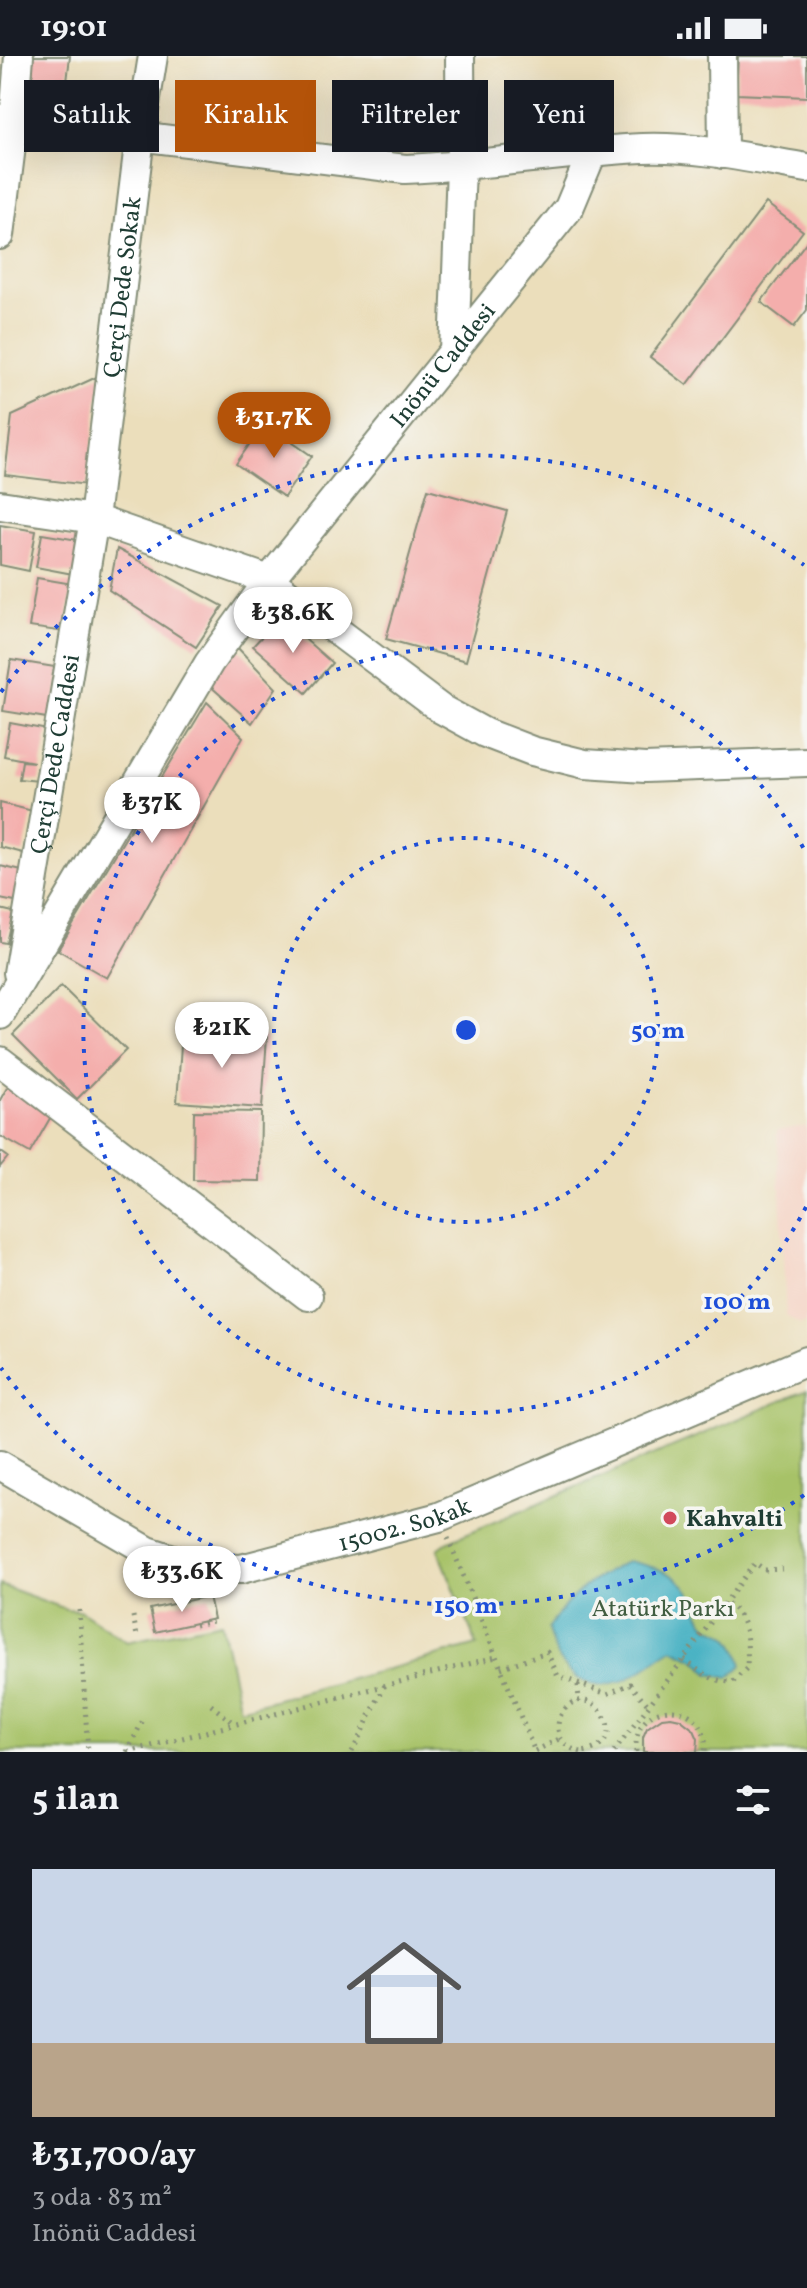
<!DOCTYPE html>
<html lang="tr">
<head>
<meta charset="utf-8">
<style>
  body { margin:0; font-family:Vollkorn,serif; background:#20242c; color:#f1f3f6; height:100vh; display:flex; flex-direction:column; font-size:30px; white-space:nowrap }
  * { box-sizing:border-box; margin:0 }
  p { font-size:26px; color:#9ea1a6 }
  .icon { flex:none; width:44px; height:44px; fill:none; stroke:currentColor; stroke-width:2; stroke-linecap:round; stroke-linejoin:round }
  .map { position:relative; height:1696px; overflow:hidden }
  .panel { display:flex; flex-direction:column; background:#171b24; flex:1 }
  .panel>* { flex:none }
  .top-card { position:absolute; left:24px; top:24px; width:760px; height:72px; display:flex; gap:16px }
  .price { position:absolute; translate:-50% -68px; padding:0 18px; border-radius:28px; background:#fff; color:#222; font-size:26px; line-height:52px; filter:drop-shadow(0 2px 4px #0008) }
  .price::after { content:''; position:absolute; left:50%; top:48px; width:24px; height:18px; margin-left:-12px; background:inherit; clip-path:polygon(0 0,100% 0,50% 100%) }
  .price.current { background:#b45309; color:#fff }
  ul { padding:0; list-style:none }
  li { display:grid; align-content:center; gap:16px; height:424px; padding:0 32px }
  li span { display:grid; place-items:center; height:248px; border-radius:0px; color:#555 }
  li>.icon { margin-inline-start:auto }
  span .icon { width:144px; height:144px; fill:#fffc; stroke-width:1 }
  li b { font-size:34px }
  h2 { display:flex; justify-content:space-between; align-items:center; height:96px; padding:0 32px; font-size:34px }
  .tag { padding:0 28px; border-radius:0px; background:#171b24; box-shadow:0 8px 32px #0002; font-size:28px; line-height:72px }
  .tag.current { background:#b45309; color:#fff }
  .status { display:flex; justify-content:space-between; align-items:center; height:56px; padding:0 40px; background:#171b24; direction:ltr }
  .status svg { height:22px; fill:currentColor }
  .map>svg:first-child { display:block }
  .built { fill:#f5d2c2 }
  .green { fill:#a7c268; stroke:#63804e; stroke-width:2 }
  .water { fill:#44b0c2; stroke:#32767b; stroke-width:2 }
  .building { fill:#f4aeac }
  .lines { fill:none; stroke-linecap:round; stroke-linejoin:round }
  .minor-casing { stroke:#858e78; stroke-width:32 }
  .path { stroke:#858e78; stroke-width:5; stroke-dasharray:2 6; stroke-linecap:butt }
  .minor { stroke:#fff; stroke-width:28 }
  .ring { fill:none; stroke:#1d4ed8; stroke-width:4; stroke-dasharray:4 8 }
  .poi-dot { fill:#d1495b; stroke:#f6f6f2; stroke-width:3 }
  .labels { text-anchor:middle; stroke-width:7; stroke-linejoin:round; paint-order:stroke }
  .street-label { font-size:24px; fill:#1f3d34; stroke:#f6f6f2 }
  .poi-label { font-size:24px; font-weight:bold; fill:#1f3d34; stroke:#f6f6f2; text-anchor:start }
  .park-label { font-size:24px; fill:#415e41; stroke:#f6f6f2 }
  .centre { fill:#1d4ed8; stroke:#f6f6f2; stroke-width:4 }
  .ring-label { font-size:24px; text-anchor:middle; font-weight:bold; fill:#1d4ed8; stroke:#f6f6f2; stroke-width:7; stroke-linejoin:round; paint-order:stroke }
</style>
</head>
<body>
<div class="status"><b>19:01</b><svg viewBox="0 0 49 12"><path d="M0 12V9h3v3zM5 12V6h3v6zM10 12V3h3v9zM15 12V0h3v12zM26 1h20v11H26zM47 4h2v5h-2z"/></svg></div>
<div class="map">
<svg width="807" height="1696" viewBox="0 0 807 1696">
  <rect width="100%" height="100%" fill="#f6f6f2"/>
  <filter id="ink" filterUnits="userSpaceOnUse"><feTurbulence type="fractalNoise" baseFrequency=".0125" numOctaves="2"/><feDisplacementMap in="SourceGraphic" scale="16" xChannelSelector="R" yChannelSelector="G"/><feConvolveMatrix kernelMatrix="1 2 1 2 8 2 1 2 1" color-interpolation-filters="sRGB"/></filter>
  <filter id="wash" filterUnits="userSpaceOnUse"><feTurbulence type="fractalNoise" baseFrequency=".006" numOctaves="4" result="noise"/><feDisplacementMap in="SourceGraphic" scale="32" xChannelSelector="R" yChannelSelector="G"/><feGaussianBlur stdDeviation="1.8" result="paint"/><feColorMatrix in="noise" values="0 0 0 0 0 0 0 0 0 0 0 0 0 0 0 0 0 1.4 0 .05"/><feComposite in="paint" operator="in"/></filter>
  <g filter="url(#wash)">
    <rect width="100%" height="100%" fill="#ebdebb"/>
    <path class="built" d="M807,1070v196l-7,2 -14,-9 -9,-185z"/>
    <path class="green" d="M807,1334v362h-807v-167l66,24 13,1 48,32 94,-20 19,87 237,-64 -39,-96 11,-8z"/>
    <path class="water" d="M628,1505c23,5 47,10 61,30 7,11 8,24 18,34 4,4 11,5 16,8 12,6 15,20 19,32l-13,13 -20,-4 -12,-13 -24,-12c-13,8 -24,17 -37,25 -44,28 -78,0 -88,-45 23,-36 42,-49 80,-68z"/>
    <g id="blocks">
      <g class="building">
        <path d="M22,0h48l-3,26 -47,-5z"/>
        <path d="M738,0h69v41l-71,-3z"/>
        <path d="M766,147l37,28 -116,154 -37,-28z"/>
        <path d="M807,185v69l-13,17 -33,-25z"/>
        <path d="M101,319l-14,110 -82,-10 7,-59z"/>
        <path d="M264,367l48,33 -28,41 -48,-33z"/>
        <path d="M428,433l79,22 -41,150 -80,-22z"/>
        <path d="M0,469l36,6 -7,40 -29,-6z"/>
        <path d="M42,478l42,7 -6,34 -42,-8z"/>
        <path d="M117,493l106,57 -27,41 -87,-57z"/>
        <path d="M37,522l36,6 -8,48 -36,-5z"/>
        <path d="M280,561l52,46 -26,30 -53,-47z"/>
        <path d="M235,589l41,43 -24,35 -44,-39z"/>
        <path d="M11,604l50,8 -8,51 -50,-8z"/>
        <path d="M207,646l36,35 -136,241 -49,-28z"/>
        <path d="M10,667l38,7 -9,51 -20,-2 3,-18 12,1 -30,-6z"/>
        <path d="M0,747l33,8 -10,42 -23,-6z"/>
        <path d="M0,810l22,5 -7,31 -15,-3z"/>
        <path d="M0,853l13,3 -7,31 -6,-1z"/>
        <path d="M61,930l65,64 -49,49 -64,-64z"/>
        <path d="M182,975l85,6 -5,71 -85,-6z"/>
        <path d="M8,1030l45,27 -23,40 -30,-17v-36z"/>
        <path d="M194,1055l67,1 -1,69 -67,-1z"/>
        <path d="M0,1095l8,6 -8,10z"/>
        <path d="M209,1540l5,23 -59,13 -5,-23z"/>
        <path d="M671,1661l9,2 14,11 4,9 -1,13h-54v-15l4,-9 15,-10z"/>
      </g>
    </g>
  </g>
  <g filter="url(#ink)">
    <use href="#blocks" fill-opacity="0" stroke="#858e78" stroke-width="2"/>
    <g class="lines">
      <g class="minor-casing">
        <g id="minor">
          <path d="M722,0l1,98"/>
          <path d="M0,63l405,50c80,-3 159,-17 238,-21 54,-2 111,11 164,20"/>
          <path d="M0,179l14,-113 5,-66"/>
          <path d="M454,296l7,-185 -1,-111"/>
          <path d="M0,449l94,14 175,61 172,129 44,24 47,18 53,13 60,4 162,-6"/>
          <path id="s1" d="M18,917l76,-454 46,-383 13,-80"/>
          <path id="s2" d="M0,959l209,-352 60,-83 300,-372 23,-55"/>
          <path d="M0,1005l308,235"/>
          <path id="s3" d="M0,1409l148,86 50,16 43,2 198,-52 368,-156"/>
        </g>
      </g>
      <g class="path">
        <path d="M448,1482l87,214"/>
        <path d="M79,1554l9,142"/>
        <path d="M133,1560l4,20"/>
        <path d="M195,1569l23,-5"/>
        <path d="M684,1603c16,13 28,23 49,23l14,-14c1,-25 2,-51 -21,-66"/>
        <path d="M501,1612l46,-16 11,24 49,18 23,-10 19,22"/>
        <path d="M578,1629l1,17"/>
        <path d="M211,1649l24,19"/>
        <path d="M535,1695l26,-13"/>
        <path d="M127,1696l17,-34"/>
        <path d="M128,1696l368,-95"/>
        <path d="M352,1696l33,-67"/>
        <path d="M581,1696c-17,-4 -29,-19 -20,-37 24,-45 80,29 21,37"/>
        <path d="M614,1696l141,-189 10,7 17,-1"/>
        <path d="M636,1696c-4,-57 75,-55 69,0"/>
      </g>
      <use href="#minor" class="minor"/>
    </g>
  </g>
  <g class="ring">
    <circle cx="466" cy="974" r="192"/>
    <path d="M806 1151A383 383 0 1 1 806 797"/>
    <path d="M804 1439A575 575 0 0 1 1 1312M1 636A575 575 0 0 1 804 509"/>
  </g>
  <circle class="poi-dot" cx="670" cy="1462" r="8"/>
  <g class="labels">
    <g class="street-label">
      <text dy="8" stroke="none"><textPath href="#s1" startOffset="694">Çerçi Dede Sokak</textPath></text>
      <text dy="8" stroke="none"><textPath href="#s2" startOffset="788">Inönü Caddesi</textPath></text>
      <text dy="8" stroke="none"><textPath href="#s1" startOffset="222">Çerçi Dede Caddesi</textPath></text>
      <text dy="8" stroke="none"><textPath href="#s3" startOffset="436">15002. Sokak</textPath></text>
    </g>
    <g class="poi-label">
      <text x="686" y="1470">Kahvalti</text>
    </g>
    <g class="park-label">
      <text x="663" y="1560">Atatürk Parkı</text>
    </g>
  </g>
  <circle cx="466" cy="974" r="12" class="centre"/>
  <g class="ring-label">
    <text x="658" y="982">50 m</text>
    <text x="737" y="1253">100 m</text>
    <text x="466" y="1557">150 m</text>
  </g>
</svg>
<b class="price current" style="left:274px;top:404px">₺31.7K</b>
<b class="price" style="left:293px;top:599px">₺38.6K</b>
<b class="price" style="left:152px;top:789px">₺37K</b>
<b class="price" style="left:222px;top:1014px">₺21K</b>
<b class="price" style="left:182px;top:1558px">₺33.6K</b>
<div class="top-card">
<a class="tag">Satılık</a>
<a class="tag current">Kiralık</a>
<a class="tag">Filtreler</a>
<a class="tag">Yeni</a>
</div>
</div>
<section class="panel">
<h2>5 ilan<svg class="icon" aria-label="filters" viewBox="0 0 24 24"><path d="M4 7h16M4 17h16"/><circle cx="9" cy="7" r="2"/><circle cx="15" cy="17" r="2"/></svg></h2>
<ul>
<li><span style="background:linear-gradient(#c9d6e8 70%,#b9a48a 0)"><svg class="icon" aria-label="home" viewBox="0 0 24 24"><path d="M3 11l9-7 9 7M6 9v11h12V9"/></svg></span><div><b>₺31,700/ay</b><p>3 oda · 83 m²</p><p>Inönü Caddesi</p></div></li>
</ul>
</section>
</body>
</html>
